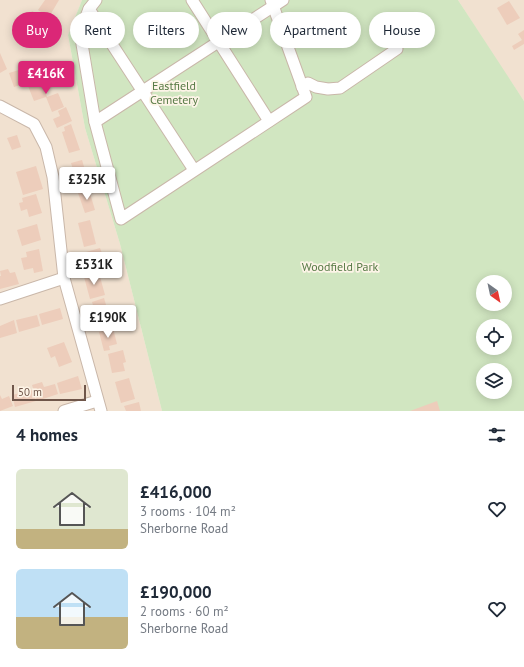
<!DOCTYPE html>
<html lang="en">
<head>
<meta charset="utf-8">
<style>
  body { margin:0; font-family:"PT Sans",sans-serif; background:#f2f2f3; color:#1f2937; height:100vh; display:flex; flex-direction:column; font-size:15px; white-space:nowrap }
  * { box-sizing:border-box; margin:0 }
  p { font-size:13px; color:#747a83 }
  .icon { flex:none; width:22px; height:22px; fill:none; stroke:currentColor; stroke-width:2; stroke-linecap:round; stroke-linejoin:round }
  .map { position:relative; height:411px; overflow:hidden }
  .details { display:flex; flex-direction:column; background:#fff; flex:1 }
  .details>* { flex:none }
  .top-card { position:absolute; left:12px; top:12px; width:500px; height:36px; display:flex; gap:8px }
  .needle { width:26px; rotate:147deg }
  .fabs { position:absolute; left:476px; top:275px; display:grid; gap:8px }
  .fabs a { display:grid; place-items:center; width:36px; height:36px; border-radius:50%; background:#fff; box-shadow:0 2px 10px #0003; font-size:20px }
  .scale { position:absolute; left:12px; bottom:10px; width:74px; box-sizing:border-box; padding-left:4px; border:2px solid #6f564a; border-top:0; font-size:11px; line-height:14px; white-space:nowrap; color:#6f564a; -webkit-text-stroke:3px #fdf4e7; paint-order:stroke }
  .price { position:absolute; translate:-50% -34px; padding:0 9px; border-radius:4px; background:#fff; color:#222; font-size:13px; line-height:26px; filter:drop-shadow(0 1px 2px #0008) }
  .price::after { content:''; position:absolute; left:50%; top:24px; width:12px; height:9px; margin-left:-6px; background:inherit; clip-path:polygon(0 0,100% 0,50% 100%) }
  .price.active { background:#db2777; color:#fff }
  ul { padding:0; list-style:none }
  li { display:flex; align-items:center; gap:12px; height:100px; padding:0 16px }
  li span { display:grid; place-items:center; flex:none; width:112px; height:80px; border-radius:6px; color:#555 }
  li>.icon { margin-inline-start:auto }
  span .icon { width:48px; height:48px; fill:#fffc; stroke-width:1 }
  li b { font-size:17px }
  h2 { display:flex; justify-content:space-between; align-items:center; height:48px; padding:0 16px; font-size:17px }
  .chip { padding:0 14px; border-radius:18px; background:#fff; box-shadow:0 2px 10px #0003; font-size:14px; line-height:36px }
  .chip.active { background:#db2777; color:#fff }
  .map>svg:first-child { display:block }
  .residential { fill:#f1e1d0 }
  .green { fill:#d1e6c1; fill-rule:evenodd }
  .building { fill:#edcdbb }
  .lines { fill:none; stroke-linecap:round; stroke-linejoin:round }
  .minor-casing { stroke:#c9b7a9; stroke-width:13 }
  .minor { stroke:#fff; stroke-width:11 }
  .labels { text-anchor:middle; stroke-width:3.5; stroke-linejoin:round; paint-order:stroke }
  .park-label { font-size:12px; fill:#577a46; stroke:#fdf4e7 }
</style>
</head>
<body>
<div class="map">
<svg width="524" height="411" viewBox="0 0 524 411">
  <rect width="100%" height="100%" fill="#faf0e1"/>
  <g class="residential">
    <path d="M0,0h82l-14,35 17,93 35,116 42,167h-162z"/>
    <path d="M458,0h66v101l-27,-40z"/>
  </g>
  <path class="green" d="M82,0h376l66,101v310h-362l-42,-167 -35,-116 -17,-93zM483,282h22v22h-22zM483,326h22v22h-22zM483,370h22v22h-22z"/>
  <g class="building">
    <path d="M45,0h14l-10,17 -11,-7z"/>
    <path d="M509,1l11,17 -13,7 -10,-17z"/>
    <path d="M33,11l5,11 -11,5 3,6 -9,4 -7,-18z"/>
    <path d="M524,30v14l-10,6 -2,-4 10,-6 -4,-6z"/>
    <path d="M0,53l7,16 -7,4z"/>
    <path d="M22,69l5,14 -13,4 -5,-14z"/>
    <path d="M46,79l4,10 -5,2 2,6 11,-4 6,14 -12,5 -6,-15 -12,4 -6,-15z"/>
    <path d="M66,107l6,14 -15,7 -4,-9 7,-3 -2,-5z"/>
    <path d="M71,124l9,26 -11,3 -7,-21 3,-1 -1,-4z"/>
    <path d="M17,135l4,12 -9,3 -5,-12z"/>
    <path d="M82,160l7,23 -11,3 -7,-23z"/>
    <path d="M36,166l7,23 -20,6 -7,-23z"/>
    <path d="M89,190l6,20 -10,3 -7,-20z"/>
    <path d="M36,194l6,19 -13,4 -2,-8 -6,2 -2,-8 4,-1 -1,-4z"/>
    <path d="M90,220l6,24 -12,3 -6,-24z"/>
    <path d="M37,224l4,16 -19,6 -5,-16z"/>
    <path d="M100,248l6,15 -14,5 -6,-16z"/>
    <path d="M39,249l4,22 -9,2 -1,-5 -9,2 -3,-12 6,-1 -1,-5z"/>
    <path d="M8,269l2,4 5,-1 4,12 -19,5v-13h1l-1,-5z"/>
    <path d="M99,273l6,22 -15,4 -6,-22z"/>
    <path d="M104,298l7,24 -12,3 -7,-23z"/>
    <path d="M60,308l3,11 -21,6 -3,-11z"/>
    <path d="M37,315l3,11 -21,6 -3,-12z"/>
    <path d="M14,320l3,13 -17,5v-12z"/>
    <path d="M113,328l4,16 -8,2 1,4 -6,1 -5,-19z"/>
    <path d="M64,342l8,20 -13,5 -4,-11 -4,2 -4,-10z"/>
    <path d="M123,350l3,12 -3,1 2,8 -13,2 -4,-19z"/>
    <path d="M78,376l4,13 -22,5 -3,-11z"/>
    <path d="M129,378l6,21 -14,4 -6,-21z"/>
    <path d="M42,382l2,5 11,-3 3,10 -21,7 -5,-16z"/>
    <path d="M33,390l3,11 -21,6 -3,-12z"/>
    <path d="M0,395l2,4 7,-3 4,10 -13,5z"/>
    <path d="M437,401l3,10h-30z"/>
    <path d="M139,402l2,9h-15l-2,-5z"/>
  </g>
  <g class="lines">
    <g class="minor-casing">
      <g id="minor">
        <path d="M96,0l-7,9 -9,23 15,90 26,97 185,-122 -35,-97"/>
        <path d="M192,0l77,121"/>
        <path d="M89,9l105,161"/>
        <path d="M302,87l6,-4 8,4 12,2 12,-1 57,-39"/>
        <path d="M0,106l34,18 12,23 7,30 11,101 37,133"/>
        <path d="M95,122l188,-122"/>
        <path d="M0,299l64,-21"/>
        <path d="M64,411l33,-10"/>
      </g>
    </g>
    <use href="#minor" class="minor"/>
  </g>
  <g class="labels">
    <g class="park-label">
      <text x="174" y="90">Eastfield<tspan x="174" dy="14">Cemetery</tspan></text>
      <text x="340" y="271">Woodfield Park</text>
    </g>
  </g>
</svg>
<div class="fabs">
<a><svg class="needle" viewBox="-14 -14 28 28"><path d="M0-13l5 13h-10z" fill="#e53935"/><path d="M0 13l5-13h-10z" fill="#747a83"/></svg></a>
<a><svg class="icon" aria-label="locate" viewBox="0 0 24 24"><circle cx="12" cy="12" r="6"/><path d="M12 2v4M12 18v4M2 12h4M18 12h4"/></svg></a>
<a><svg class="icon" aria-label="layers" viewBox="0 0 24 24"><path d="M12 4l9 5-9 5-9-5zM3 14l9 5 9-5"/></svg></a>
</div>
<div class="scale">50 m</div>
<b class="price active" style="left:46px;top:95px">£416K</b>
<b class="price" style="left:87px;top:201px">£325K</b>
<b class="price" style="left:94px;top:286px">£531K</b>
<b class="price" style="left:108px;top:339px">£190K</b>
<div class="top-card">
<a class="chip active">Buy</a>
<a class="chip">Rent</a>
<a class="chip">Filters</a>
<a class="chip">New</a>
<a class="chip">Apartment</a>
<a class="chip">House</a>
</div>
</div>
<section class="details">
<h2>4 homes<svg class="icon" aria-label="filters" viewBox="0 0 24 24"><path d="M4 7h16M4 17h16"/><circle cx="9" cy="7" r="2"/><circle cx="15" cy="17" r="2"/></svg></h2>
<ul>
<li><span style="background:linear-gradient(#dfe7d0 75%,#c2b280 0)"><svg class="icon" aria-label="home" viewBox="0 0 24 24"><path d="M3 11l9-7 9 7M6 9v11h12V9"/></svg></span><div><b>£416,000</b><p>3 rooms · 104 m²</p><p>Sherborne Road</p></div><svg class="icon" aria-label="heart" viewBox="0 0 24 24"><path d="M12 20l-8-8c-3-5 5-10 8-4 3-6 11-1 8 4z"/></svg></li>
<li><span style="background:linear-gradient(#bfe0f5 60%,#c2b280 0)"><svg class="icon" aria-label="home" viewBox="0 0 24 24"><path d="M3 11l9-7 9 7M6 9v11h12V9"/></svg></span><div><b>£190,000</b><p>2 rooms · 60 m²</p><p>Sherborne Road</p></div><svg class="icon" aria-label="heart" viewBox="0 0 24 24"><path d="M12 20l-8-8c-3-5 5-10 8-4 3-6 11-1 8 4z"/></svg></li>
</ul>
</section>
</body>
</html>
